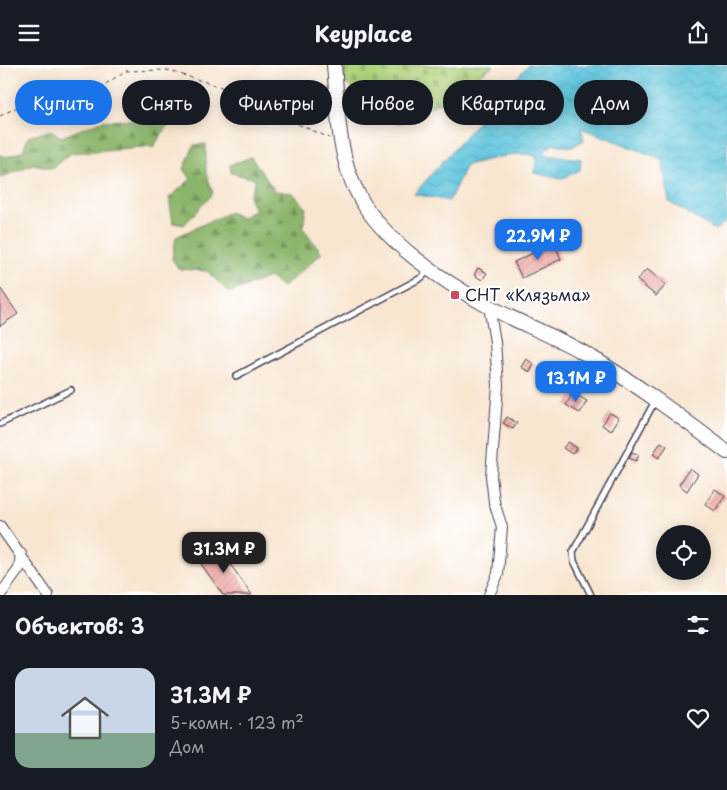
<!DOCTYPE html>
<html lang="ru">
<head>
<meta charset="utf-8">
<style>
  body { margin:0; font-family:"Playpen Sans",sans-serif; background:#20242c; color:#f1f3f6; height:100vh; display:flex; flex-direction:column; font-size:19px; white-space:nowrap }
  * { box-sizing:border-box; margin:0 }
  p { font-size:16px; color:#9ea1a6 }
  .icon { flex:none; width:28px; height:28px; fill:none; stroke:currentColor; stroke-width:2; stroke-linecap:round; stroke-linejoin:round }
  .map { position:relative; height:530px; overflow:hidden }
  .details { display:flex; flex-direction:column; background:#171b24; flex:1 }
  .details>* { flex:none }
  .banner { position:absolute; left:15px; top:15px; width:698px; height:45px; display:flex; gap:10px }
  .fabs { position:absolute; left:656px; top:460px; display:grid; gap:10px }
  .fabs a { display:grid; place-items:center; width:55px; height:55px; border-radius:50%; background:#171b24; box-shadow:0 2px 12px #0003; font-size:25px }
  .price { position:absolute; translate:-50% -42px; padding:0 11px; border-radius:10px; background:#1a73e8; color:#fff; font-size:16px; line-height:32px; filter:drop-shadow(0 1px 2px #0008) }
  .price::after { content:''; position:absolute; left:50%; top:30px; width:15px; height:11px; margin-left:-8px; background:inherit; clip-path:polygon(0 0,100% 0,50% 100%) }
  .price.active { background:#222; color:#fff }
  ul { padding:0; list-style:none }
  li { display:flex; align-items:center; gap:15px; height:125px; padding:0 15px }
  li span { display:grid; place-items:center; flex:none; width:140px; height:100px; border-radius:15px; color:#555 }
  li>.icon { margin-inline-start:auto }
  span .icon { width:60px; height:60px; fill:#fffc; stroke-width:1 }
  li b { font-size:21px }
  h2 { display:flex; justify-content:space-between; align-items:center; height:60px; padding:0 15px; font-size:21px }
  .tag { padding:0 18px; border-radius:22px; background:#171b24; box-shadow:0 2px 12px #0003; font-size:18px; line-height:45px }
  .tag.active { background:#1a73e8; color:#fff }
  header { display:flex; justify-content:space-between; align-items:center; height:65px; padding:0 15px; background:#171b24; font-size:22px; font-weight:700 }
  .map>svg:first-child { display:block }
  .forest { fill:url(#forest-firs); stroke:#576c54 }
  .cemetery { fill:url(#cemetery-stones); stroke:#697a5c }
  .water { fill:url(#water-waves); stroke:#40748c }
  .building { fill:url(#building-hatch) }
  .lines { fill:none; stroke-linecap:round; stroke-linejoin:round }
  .lane-casing { stroke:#423f52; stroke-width:8 }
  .street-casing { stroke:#423f52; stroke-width:12 }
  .secondary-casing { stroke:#423f52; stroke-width:16 }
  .path { stroke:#423f52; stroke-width:1; stroke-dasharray:4 4; stroke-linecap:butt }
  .lane { stroke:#fff; stroke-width:5 }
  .street { stroke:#fff; stroke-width:10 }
  .secondary { stroke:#fff; stroke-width:14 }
  .poi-dot { fill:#d1495b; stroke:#fff; stroke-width:2 }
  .labels { text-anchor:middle; stroke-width:4.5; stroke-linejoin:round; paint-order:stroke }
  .poi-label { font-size:16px; fill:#22223b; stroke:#fff; text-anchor:start }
</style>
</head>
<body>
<header><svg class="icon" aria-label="menu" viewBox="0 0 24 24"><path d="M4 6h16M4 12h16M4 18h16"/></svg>Keyplace<svg class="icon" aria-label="share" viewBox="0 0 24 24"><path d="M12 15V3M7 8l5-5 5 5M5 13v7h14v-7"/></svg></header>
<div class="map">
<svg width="727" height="530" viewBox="0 0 727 530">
  <defs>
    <pattern id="forest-firs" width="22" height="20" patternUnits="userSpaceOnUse" patternTransform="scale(1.25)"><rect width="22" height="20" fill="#8cb56c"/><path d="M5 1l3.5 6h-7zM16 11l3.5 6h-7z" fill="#72935a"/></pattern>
    <pattern id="cemetery-stones" width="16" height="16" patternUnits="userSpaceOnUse" patternTransform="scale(1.25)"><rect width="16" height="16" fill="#b0d37c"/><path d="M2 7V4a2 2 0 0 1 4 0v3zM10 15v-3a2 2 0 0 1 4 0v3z" fill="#97b56c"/></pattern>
    <pattern id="water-waves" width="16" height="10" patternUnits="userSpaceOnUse" patternTransform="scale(1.25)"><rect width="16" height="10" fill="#5ec5dc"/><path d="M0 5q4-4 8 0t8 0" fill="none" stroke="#51a9be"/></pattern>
    <pattern id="building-hatch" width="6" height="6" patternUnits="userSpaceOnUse" patternTransform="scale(1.25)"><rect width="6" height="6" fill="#f0aba8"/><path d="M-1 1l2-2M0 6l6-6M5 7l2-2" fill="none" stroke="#ce9392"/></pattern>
  </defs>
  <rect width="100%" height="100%" fill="#fff"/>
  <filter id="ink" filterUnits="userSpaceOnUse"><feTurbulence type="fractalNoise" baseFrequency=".02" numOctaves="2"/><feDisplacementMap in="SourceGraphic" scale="10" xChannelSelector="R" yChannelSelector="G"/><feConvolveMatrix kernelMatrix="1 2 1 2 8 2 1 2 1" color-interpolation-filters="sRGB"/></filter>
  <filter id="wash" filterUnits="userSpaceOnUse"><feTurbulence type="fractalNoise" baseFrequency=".0096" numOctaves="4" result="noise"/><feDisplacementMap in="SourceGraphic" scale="20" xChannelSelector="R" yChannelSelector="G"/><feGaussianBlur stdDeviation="1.12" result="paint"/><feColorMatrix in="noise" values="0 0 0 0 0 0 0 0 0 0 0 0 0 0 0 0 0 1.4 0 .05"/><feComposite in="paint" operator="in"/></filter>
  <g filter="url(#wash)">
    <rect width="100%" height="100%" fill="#f8e6d1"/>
    <g class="forest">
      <path d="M157,41l12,1v16l-15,23 -83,7 -19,15 -19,-4 -33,14v-23l7,2 16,-6 5,-14 23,-7 10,7 41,-16 40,-2z"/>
      <path d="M206,79v28l7,21 -29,32 -11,-2 -4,-25 22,-19 -7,-10 10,-24z"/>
      <path d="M251,92l24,34 18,2 13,15 -3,20 19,25 -39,34 -14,-10 -40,16 -22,-22 -28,-2 -7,-10 4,-22 54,-25 12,6 13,-8 -6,-14 7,-17 -25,-6 -1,-8z"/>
    </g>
    <path class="cemetery" d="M343,0h151l-54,37 -43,22 -52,-42z"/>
    <path class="water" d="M528,0h199v156l-12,9 -46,-28 -7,-43 -81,-31 3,12 -12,7 -18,-3 -10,7 2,4 35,4 -1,11 -19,9 -27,-6 3,-16c-14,-9 -55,5 -71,8l-17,36 -35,-7z"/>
    <g id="blocks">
      <g class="building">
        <path d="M554,178l7,16 -39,19 -8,-16z"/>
        <path d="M478,203l9,5 -5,7 -8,-5z"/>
        <path d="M647,204l19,16 -10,11 -19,-16z"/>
        <path d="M0,223l18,26 -18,12z"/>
        <path d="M526,294l8,5 -4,8 -9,-5z"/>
        <path d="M573,328l14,8 -7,12 -14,-8z"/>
        <path d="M610,348l9,5 -8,13 -9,-6z"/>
        <path d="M507,352l10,6 -4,6 -10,-6z"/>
        <path d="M568,377l9,6 -5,6 -9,-6z"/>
        <path d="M661,377l6,4 -8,12 -6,-4z"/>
        <path d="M632,387l7,3 -3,6 -7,-3z"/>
        <path d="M690,403l8,6 -11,17 -8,-6z"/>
        <path d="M715,424l10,7 -10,15 -10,-7z"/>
        <path d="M218,482l34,48h-29l-24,-34z"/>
      </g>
    </g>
  </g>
  <g filter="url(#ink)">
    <use href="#blocks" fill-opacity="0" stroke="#423f52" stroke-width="1"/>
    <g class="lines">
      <g class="lane-casing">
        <g id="lane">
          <path d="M236,311l185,-98 7,-7"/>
          <path d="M0,359l71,-34"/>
          <path d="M591,530l-17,-34 -1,-9 82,-151"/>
        </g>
      </g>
      <g class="street-casing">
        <g id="street">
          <path d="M0,461l48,69"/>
          <path d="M0,530l19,-26 2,-15"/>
          <path d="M489,530l9,-21 4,-47 -8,-25 -3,-26 7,-91 -3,-43 -6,-36"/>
        </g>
      </g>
      <g class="secondary-casing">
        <path id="secondary" d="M334,0c4,43 3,90 24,129 23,46 86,88 130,112 31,17 65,29 96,47 50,29 97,64 143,99"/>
      </g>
      <path class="path" d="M0,51l19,-10 75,-14 31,-21 42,-1 67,21 61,32 35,15"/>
      <use href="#lane" class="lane"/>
      <use href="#street" class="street"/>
      <use href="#secondary" class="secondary"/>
    </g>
  </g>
  <rect class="poi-dot" x="450" y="225" width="10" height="10" rx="2.5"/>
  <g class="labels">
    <g class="poi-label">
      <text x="465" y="236">СНТ «Клязьма»</text>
    </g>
  </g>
</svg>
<div class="fabs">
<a><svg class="icon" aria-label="locate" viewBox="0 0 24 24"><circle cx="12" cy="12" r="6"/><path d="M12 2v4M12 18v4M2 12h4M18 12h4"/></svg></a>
</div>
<b class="price" style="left:538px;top:196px">22.9M ₽</b>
<b class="price" style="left:576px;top:338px">13.1M ₽</b>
<b class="price active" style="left:224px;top:509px">31.3M ₽</b>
<div class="banner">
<a class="tag active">Купить</a>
<a class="tag">Снять</a>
<a class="tag">Фильтры</a>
<a class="tag">Новое</a>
<a class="tag">Квартира</a>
<a class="tag">Дом</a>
</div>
</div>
<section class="details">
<h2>Объектов: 3<svg class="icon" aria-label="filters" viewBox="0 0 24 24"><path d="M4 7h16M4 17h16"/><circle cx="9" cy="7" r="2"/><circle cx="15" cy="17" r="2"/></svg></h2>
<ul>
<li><span style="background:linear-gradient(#c9d6e8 65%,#7fa58c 0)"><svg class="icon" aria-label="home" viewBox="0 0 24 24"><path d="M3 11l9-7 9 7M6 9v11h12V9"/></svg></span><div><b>31.3M ₽</b><p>5-комн. · 123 m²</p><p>Дом</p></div><svg class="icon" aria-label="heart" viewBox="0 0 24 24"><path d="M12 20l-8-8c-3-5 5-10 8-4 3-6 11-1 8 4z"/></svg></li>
</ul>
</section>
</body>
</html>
